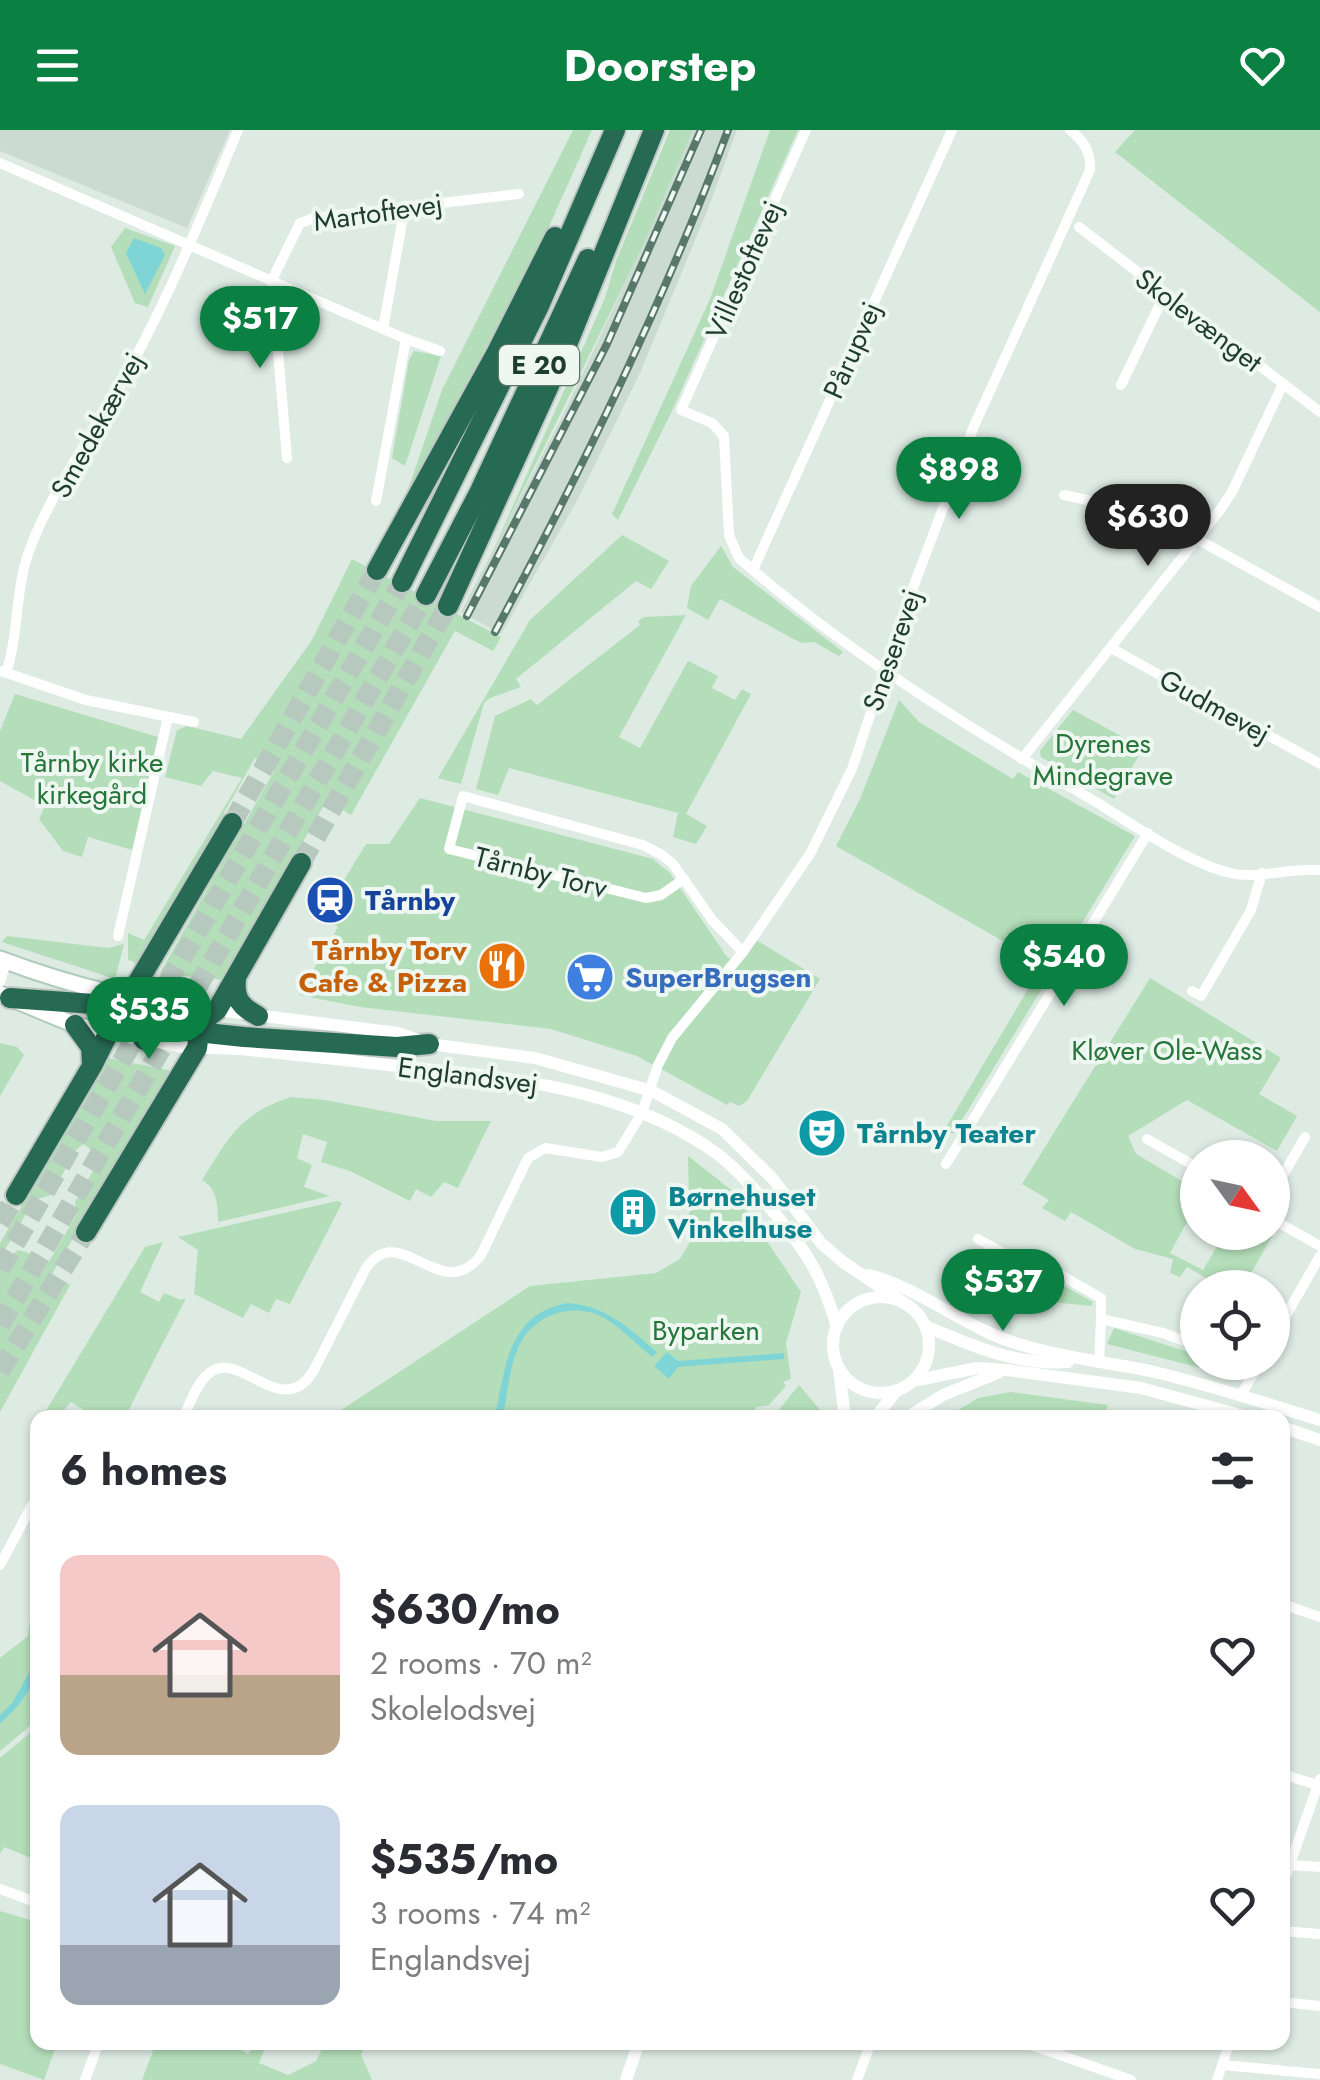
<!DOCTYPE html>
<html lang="en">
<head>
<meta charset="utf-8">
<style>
  body { margin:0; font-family:Jost,sans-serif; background:#f7f7f7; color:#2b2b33; height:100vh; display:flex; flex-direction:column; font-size:38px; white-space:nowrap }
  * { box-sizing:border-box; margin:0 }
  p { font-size:32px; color:#7c7c81 }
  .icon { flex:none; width:55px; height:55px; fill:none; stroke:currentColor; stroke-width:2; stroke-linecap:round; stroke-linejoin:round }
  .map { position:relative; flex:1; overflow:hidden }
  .drawer { position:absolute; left:30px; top:1280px; width:1260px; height:640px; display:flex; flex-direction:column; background:#fff; border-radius:20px; box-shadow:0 2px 8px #0004 }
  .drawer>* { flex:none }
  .needle { width:65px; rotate:123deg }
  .buttons { position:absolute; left:1180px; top:1010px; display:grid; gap:20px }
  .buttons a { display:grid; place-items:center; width:110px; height:110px; border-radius:50%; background:#fff; box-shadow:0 2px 8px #0004; font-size:50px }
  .price { position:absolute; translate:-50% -85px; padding:0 22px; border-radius:35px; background:#0b8043; color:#fff; font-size:32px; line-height:65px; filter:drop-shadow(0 2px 5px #0008) }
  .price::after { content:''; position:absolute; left:50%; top:60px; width:30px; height:22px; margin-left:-15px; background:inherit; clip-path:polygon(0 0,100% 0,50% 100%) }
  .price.active { background:#222; color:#fff }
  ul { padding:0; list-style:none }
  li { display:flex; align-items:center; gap:30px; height:250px; padding:0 30px }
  li span { display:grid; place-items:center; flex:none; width:280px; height:200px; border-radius:20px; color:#555 }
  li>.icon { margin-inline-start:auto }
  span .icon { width:120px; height:120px; fill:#fffc; stroke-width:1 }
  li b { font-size:42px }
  h2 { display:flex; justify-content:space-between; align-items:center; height:120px; padding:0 30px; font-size:42px }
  header { display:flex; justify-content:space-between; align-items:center; height:130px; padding:0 30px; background:#0b8043; color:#fff; font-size:45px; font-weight:700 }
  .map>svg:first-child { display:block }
  .built { fill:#ccdbd2 }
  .green { fill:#b4deb9; fill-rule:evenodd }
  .water { fill:#7fd5d6 }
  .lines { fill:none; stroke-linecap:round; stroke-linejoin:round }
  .motorway-tunnel { stroke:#b7c8bf; stroke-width:20; stroke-dasharray:20 10; stroke-linecap:butt }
  .secondary-casing { stroke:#b0ccbd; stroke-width:19 }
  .motorway-casing { stroke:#c0c8c5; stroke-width:24 }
  .minor { stroke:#fff; stroke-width:10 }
  .tertiary { stroke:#fff; stroke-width:12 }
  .secondary { stroke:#fff; stroke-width:15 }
  .motorway { stroke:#276a53; stroke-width:20 }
  .rail-casing { stroke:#58786a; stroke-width:8 }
  .rail { stroke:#eef7f1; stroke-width:4; stroke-dasharray:11; stroke-linecap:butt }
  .labels { text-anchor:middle; stroke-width:8; stroke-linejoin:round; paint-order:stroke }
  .shield { fill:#eef7f1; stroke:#5c7469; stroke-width:2.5 }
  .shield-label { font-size:25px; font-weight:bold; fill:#1e3c2f }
  .street-label { font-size:28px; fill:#1e3c2f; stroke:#eef7f1 }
  .park-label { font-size:28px; fill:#257638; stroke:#eef7f1 }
  .transit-label { font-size:28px; font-weight:bold; fill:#164399; stroke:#eef7f1; text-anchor:start }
  .food-label { font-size:28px; font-weight:bold; fill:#c56008; stroke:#eef7f1; text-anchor:end }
  .shop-label { font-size:28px; font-weight:bold; fill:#366cbe; stroke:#eef7f1; text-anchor:start }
  .culture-label { font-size:28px; font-weight:bold; fill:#0d838f; stroke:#eef7f1; text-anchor:start }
</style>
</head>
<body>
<header><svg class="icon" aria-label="menu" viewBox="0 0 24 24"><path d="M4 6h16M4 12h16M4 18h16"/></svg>Doorstep<svg class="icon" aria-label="heart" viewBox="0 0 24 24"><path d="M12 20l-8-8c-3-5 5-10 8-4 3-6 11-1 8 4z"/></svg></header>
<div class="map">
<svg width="1320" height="1950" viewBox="0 0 1320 1950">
  <rect width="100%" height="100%" fill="#ddebe3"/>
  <g class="built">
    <path d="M0,0h230l-43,98 -187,-77z"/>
    <path d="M693,0h44l-31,84 -66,159 -62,126 -77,135 -40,-22 102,-197 78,-165z"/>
  </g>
  <g class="green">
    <path d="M573,0h19l-48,108 -140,263 38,-111z"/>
    <path d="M670,0h23l-52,120 -149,303 113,-255 11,-37z"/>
    <path d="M770,0h28l-126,281 -54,109 -6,-6 98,-215z"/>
    <path d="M1135,0h185v182l-205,-160z"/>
    <path d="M125,98l50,18 -27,61 -13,-4 -24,-56z"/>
    <path d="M414,221l27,5 -36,110 -13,-8 17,-98z"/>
    <path d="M622,405l47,26 -18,28 -15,-8 -120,98 5,8 -31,11 -6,5 -23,81 -23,-6 92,-158z"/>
    <path d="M721,416l12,21 110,85 -4,4 -25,-14 -13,1 -81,-44 -12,21 -21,-12 4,-22z"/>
    <path d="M352,429l149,78 -8,14 -38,-20 -104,184 -24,-15 -104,180 -63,-7 114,-202 -19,-13 -117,207 -10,-6v-26l16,7 98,-162 -29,-7 -12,15 -36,-9 12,-47 10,-4 54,13 71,-99z"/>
    <path d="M686,485l-67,122 21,11 48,-87 30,15 -6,12 23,12 7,-11 9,5 -65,120 21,12 -11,18 -23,-7 5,-24 -169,-45 -11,27 -22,-6 19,-73 36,-17 6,6 103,-80 -2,-4 6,-4z"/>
    <path d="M15,564l143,43 -26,113 -44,-13 -6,20 -19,-6 -24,-32 6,-13 -45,-25v-50z"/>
    <path d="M899,570l20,22 94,57 5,-7 117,64 -181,297 -12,1 101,-170 -207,-118 24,-47z"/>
    <path d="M1073,580l70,38 -29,51 -73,-42 -1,-6z"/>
    <path d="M420,668l233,61 17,14 57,84 8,4 18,-23 67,41 -73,122 -8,5 -9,-4 -3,3 -90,-49 -86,-27 -191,-22 -61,-12 39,-68 -14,-14 42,-69h23z"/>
    <path d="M7,806l101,12 16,-4 -9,35 -113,-37z"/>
    <path d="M1150,848l131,80 -22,36 38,22 -20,35 -90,-51 -59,36 8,18 61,36v14l-27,49 33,17 22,-37h49l-31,54h-21l-35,-20 -7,10 -10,-4 3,-14 -38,-10 -64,-37 -6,9 -23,-13 7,-8 -27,-16z"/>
    <path d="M0,913l17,4 7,8 -24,41z"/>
    <path d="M108,928l64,13 -120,203 18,11 -70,127v-169zM83,1014l18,13 -26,45 2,12 -36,61 -6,-4 -6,-18 -11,-3 -9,7 -6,-4 31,-53 17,-5 25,-45z"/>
    <path d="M291,967l34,3 111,21h55l-33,67 -14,-6 -13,15 -15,-8 -6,12 -60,-30 -29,-9 6,-20 -24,-8 -6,24 15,7 -8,22 26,9 -112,26c0,-16 -1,-34 -16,-42 28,-44 37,-66 89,-83z"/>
    <path d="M688,1026l46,36 67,100 -15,51 5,36 -8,3 3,4 -17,19 -12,2 -9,10 -419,1 201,-132 126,-13 24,-14 10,-17z"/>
    <path d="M337,1071l5,2 -52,101 -14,-5 -7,14 -18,-9 -8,14 -49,-24 4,-44 -20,-13z"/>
    <path d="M163,1112l-23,50 19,10 5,-9 17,7 5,-2 -61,119 -14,-5 -3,5h-23l2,-5 -16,-10 -14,15 -13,-3 101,-167z"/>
    <path d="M959,1130l20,12 5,-9 17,9 5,-8 36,21 13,-4 38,21 -1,4 -120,-12 -23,-16z"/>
    <path d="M1114,1198l83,27 1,7 17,1 27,11 2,5 -137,-35z"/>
    <path d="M799,1255l27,32h-53z"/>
    <path d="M1010,1262l98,13 -5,12h-156l31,-19z"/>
    <path d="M37,1484v106l-37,31v-93l28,-22 2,-16z"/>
    <path d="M37,1597v140l-5,-2 2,-6 -30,-12 -4,7v-96z"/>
    <path d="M0,1781l37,11 1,120 19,1 -13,37 -44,-16z"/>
    <path d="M156,1913h75l17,11 7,-10 10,4 -6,15 29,12 28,-14 9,-18h41l-5,12 11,25h-230z"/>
  </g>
  <g class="water">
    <path d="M134,108l27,10 4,7 -20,39 -19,-41z"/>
    <path d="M568,1173c38,3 61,25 89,49l-5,5c-17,-14 -35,-34 -56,-43 -31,-11 -65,4 -78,34 -9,21 -11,47 -15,69h-8c10,-49 13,-104 73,-114z"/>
    <path d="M667,1222l11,9 106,-8v6l-106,8 -9,12 -15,-13z"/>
    <path d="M37,1529c1,26 -18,47 -37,65v-9l12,-12z"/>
  </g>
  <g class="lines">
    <g class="motorway-tunnel">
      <path d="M232,693l145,-253"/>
      <path d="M301,733l147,-257"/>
      <path d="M0,1093l16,-28"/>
      <path d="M0,1139l402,-687"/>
      <path d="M0,1195l426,-730"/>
      <path d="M0,1241l86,-139"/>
    </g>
    <g class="secondary-casing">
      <g id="secondary">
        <path d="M0,829c69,26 143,45 217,51"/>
        <path d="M0,864l75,31 34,7"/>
      </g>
    </g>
    <g class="motorway-casing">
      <g id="motorway">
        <path d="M377,440l120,-218 58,-115"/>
        <path d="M402,452l137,-276 76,-176"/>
        <path d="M426,465l54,-104 108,-232"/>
        <path d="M448,476l114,-249 92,-227"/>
        <path d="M236,849c-2,20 5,28 22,37"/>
        <path d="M10,868l84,6 58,10"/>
        <path d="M180,889h26l11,-9 84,-147"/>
        <path d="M75,895l16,22 1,17"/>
        <path d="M144,910l-11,-17 -4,-26 103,-174"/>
        <path d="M16,1065l76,-129 17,-34 13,-8 122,13 153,10 32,-3"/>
        <path d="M86,1102l111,-184 2,-16 -3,-8"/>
      </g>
    </g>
    <g class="minor">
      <path d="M806,0l-125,280 31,13 12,13 5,99 10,23c108,95 233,172 357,244 39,24 90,60 134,71 29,7 60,-6 90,-3"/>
      <path d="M0,33l406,176 34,12"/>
      <path d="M1079,97l241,185"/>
      <path d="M383,199l22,-123"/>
      <path d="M1121,255l44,-91"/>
      <path d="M287,328l-15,-178 28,-57 14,-5 205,-24"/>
      <path d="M1064,365l68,15 60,36"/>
      <path d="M376,371l30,-162"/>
      <path d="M1197,409l123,68"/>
      <path d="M753,440l199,-440"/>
      <path d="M1111,518l209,116"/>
      <path d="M1,541l85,29 108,22"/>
      <path d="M6,543c13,-39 9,-80 22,-119 21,-61 72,-130 103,-188 41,-76 74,-157 107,-236"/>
      <path d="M1022,629l198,-249 12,-18 51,-108"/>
      <path d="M684,749l-23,16 -15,3 -197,-49 14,-53 180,49 19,10 11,9 40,57 30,31"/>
      <path d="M118,806l50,-219"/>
      <path d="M0,852l6,-20"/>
      <path d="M1192,861l9,5 3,-5 47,-81 11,-37"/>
      <path d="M1147,1009l51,29"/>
      <path d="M946,1034l202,-331"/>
      <path d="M1272,1064l33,-57"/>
      <path d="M1272,1089l48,27"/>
      <path d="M978,1109l65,36 9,-5 49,28v21"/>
      <path d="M1272,1210l48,-84"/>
      <path d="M1234,1232l20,10"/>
      <path d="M1099,1233l2,-44 62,14 35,13"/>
      <path d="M1241,1265l19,-33"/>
      <path d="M183,1288c7,-14 12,-31 23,-42 31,-34 77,51 109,-8l51,-100c34,-50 75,39 115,-13l47,-97 17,-10 57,9 16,-5 24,-39 16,-48 14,-27 71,-86 67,-98 42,-85 56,-168 66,-175 116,-256c1,-18 -6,-29 -20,-40"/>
      <path d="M0,1435l38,-71"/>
      <path d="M1282,1474l38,13"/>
      <path d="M1282,1644l38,12"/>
      <path d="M1290,1735l30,2"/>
      <path d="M1282,1757l38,-108"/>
      <path d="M0,1759l38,14"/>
      <path d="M1282,1801l38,3"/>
      <path d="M1282,1872l38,4"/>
      <path d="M1023,1912l108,38"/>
      <path d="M1222,1935l98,9"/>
      <path d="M85,1950l14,-38"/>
      <path d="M857,1950l14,-38"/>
      <path d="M1217,1950l13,-38"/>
    </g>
    <g class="tertiary">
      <path d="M217,880l181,23 31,11 106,14 117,33 70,38 51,50 48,64 22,19 58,39"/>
      <path d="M109,902l74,15 57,2c58,6 116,12 174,19 100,10 205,21 292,78 28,18 48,43 70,69 33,40 46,61 61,112"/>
      <path d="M869,1145c56,15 98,55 153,70 42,13 85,17 128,26 58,13 114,32 170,49"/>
      <circle cx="881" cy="1215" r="48"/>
      <path d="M925,1196c45,19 92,40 143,36"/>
      <path d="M839,1239l6,49"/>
      <path d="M913,1251l64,-13 30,2 134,18 110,30"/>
      <path d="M875,1288l22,-28"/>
      <path d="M906,1288l37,-23 55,-22"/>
      <path d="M1282,1297l38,13"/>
      <path d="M626,1950l13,-38"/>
    </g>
    <use href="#secondary" class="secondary"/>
    <use href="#motorway" class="motorway"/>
    <g class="rail-casing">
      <g id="rail">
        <path d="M467,486l140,-272 94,-214"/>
        <path d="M495,502c87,-163 168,-328 233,-502"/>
      </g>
    </g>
    <use href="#rail" class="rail"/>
  </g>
  <defs>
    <g id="station-disc" transform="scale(2.5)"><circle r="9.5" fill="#1a4fb4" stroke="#eef7f1"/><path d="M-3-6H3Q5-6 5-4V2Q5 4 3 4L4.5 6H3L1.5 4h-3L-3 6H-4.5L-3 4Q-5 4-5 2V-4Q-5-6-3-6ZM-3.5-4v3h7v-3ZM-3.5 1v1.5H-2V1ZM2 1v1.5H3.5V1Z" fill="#fff"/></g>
    <g id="restaurant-disc" transform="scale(2.5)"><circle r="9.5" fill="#e8710a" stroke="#eef7f1"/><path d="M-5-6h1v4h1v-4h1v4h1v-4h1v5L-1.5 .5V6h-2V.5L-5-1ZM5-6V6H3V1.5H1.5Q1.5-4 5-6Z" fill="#fff"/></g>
    <g id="supermarket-disc" transform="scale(2.5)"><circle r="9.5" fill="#3f7fe0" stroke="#eef7f1"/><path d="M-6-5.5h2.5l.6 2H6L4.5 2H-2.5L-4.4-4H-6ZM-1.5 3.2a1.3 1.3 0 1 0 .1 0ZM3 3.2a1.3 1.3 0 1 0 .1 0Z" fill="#fff"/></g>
    <g id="theatre-disc" transform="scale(2.5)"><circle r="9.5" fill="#0f9aa8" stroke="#eef7f1"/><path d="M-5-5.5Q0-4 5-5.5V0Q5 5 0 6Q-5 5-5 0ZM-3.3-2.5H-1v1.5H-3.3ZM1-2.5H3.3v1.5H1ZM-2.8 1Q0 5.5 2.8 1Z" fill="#fff"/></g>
    <g id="building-disc" transform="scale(2.5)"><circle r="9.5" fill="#0f9aa8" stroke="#eef7f1"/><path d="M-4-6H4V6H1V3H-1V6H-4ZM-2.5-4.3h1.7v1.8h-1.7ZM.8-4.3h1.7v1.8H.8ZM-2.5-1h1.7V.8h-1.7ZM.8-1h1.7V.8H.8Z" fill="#fff"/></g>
  </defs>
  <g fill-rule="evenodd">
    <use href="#station-disc" x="330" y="770"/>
    <use href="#restaurant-disc" x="502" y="836"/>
    <use href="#supermarket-disc" x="590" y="847"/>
    <use href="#theatre-disc" x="822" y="1003"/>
    <use href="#building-disc" x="633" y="1082"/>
  </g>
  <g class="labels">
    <rect class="shield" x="499" y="215" width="80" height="40" rx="8"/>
    <g class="shield-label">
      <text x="539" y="244">E 20</text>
    </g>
    <g class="street-label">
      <text transform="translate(378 82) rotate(-8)" y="10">Martoftevej</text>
      <text transform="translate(744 140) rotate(-66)" y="10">Villestoftevej</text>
      <text transform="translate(1199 190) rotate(37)" y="10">Skolevænget</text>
      <text transform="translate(852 220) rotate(-66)" y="10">Pårupvej</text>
      <text transform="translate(97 295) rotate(-61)" y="10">Smedekærvej</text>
      <text transform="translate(892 520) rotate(-71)" y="10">Sneserevej</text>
      <text transform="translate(1215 576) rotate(29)" y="10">Gudmevej</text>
      <text transform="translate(541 742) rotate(14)" y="10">Tårnby Torv</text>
      <text transform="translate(468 945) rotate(7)" y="10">Englandsvej</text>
    </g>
    <g class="park-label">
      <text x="1103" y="623">Dyrenes<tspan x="1103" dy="32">Mindegrave</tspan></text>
      <text x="92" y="642">Tårnby kirke<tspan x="92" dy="32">kirkegård</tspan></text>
      <text x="1167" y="930">Kløver Ole-Wass</text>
      <text x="706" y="1210">Byparken</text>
    </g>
    <g class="transit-label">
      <text x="365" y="780">Tårnby</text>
    </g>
    <g class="food-label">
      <text x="467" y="830">Tårnby Torv<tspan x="467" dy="32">Cafe &amp; Pizza</tspan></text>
    </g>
    <g class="shop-label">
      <text x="625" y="857">SuperBrugsen</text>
    </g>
    <g class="culture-label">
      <text x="857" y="1013">Tårnby Teater</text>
      <text x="668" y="1076">Børnehuset<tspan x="668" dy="32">Vinkelhuse</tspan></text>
    </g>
  </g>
</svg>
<div class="buttons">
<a><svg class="needle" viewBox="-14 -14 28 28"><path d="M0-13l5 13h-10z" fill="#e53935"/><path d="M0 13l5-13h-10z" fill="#7c7c81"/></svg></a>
<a><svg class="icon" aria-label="locate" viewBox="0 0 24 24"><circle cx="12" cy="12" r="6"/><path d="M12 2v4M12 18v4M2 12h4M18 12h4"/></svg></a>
</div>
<b class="price" style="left:260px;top:241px">$517</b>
<b class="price" style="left:959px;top:392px">$898</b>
<b class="price active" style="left:1148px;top:439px">$630</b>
<b class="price" style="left:1064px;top:879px">$540</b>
<b class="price" style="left:149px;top:932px">$535</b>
<b class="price" style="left:1003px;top:1204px">$537</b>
<section class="drawer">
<h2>6 homes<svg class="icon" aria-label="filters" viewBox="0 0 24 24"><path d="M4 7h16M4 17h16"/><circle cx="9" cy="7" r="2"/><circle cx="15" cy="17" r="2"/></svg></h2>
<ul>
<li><span style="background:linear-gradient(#f6c9c9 60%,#b9a48a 0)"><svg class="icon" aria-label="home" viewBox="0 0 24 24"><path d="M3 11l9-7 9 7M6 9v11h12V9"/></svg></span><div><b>$630/mo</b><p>2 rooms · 70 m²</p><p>Skolelodsvej</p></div><svg class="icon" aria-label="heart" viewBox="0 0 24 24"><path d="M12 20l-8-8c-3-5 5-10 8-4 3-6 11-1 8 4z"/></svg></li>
<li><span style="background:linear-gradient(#c9d6e8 70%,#9aa5b1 0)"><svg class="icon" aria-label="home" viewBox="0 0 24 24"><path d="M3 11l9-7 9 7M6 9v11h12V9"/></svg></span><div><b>$535/mo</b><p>3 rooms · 74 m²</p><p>Englandsvej</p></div><svg class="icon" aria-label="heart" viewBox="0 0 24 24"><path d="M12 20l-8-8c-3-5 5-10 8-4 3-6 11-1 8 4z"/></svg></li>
</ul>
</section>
</div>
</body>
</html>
